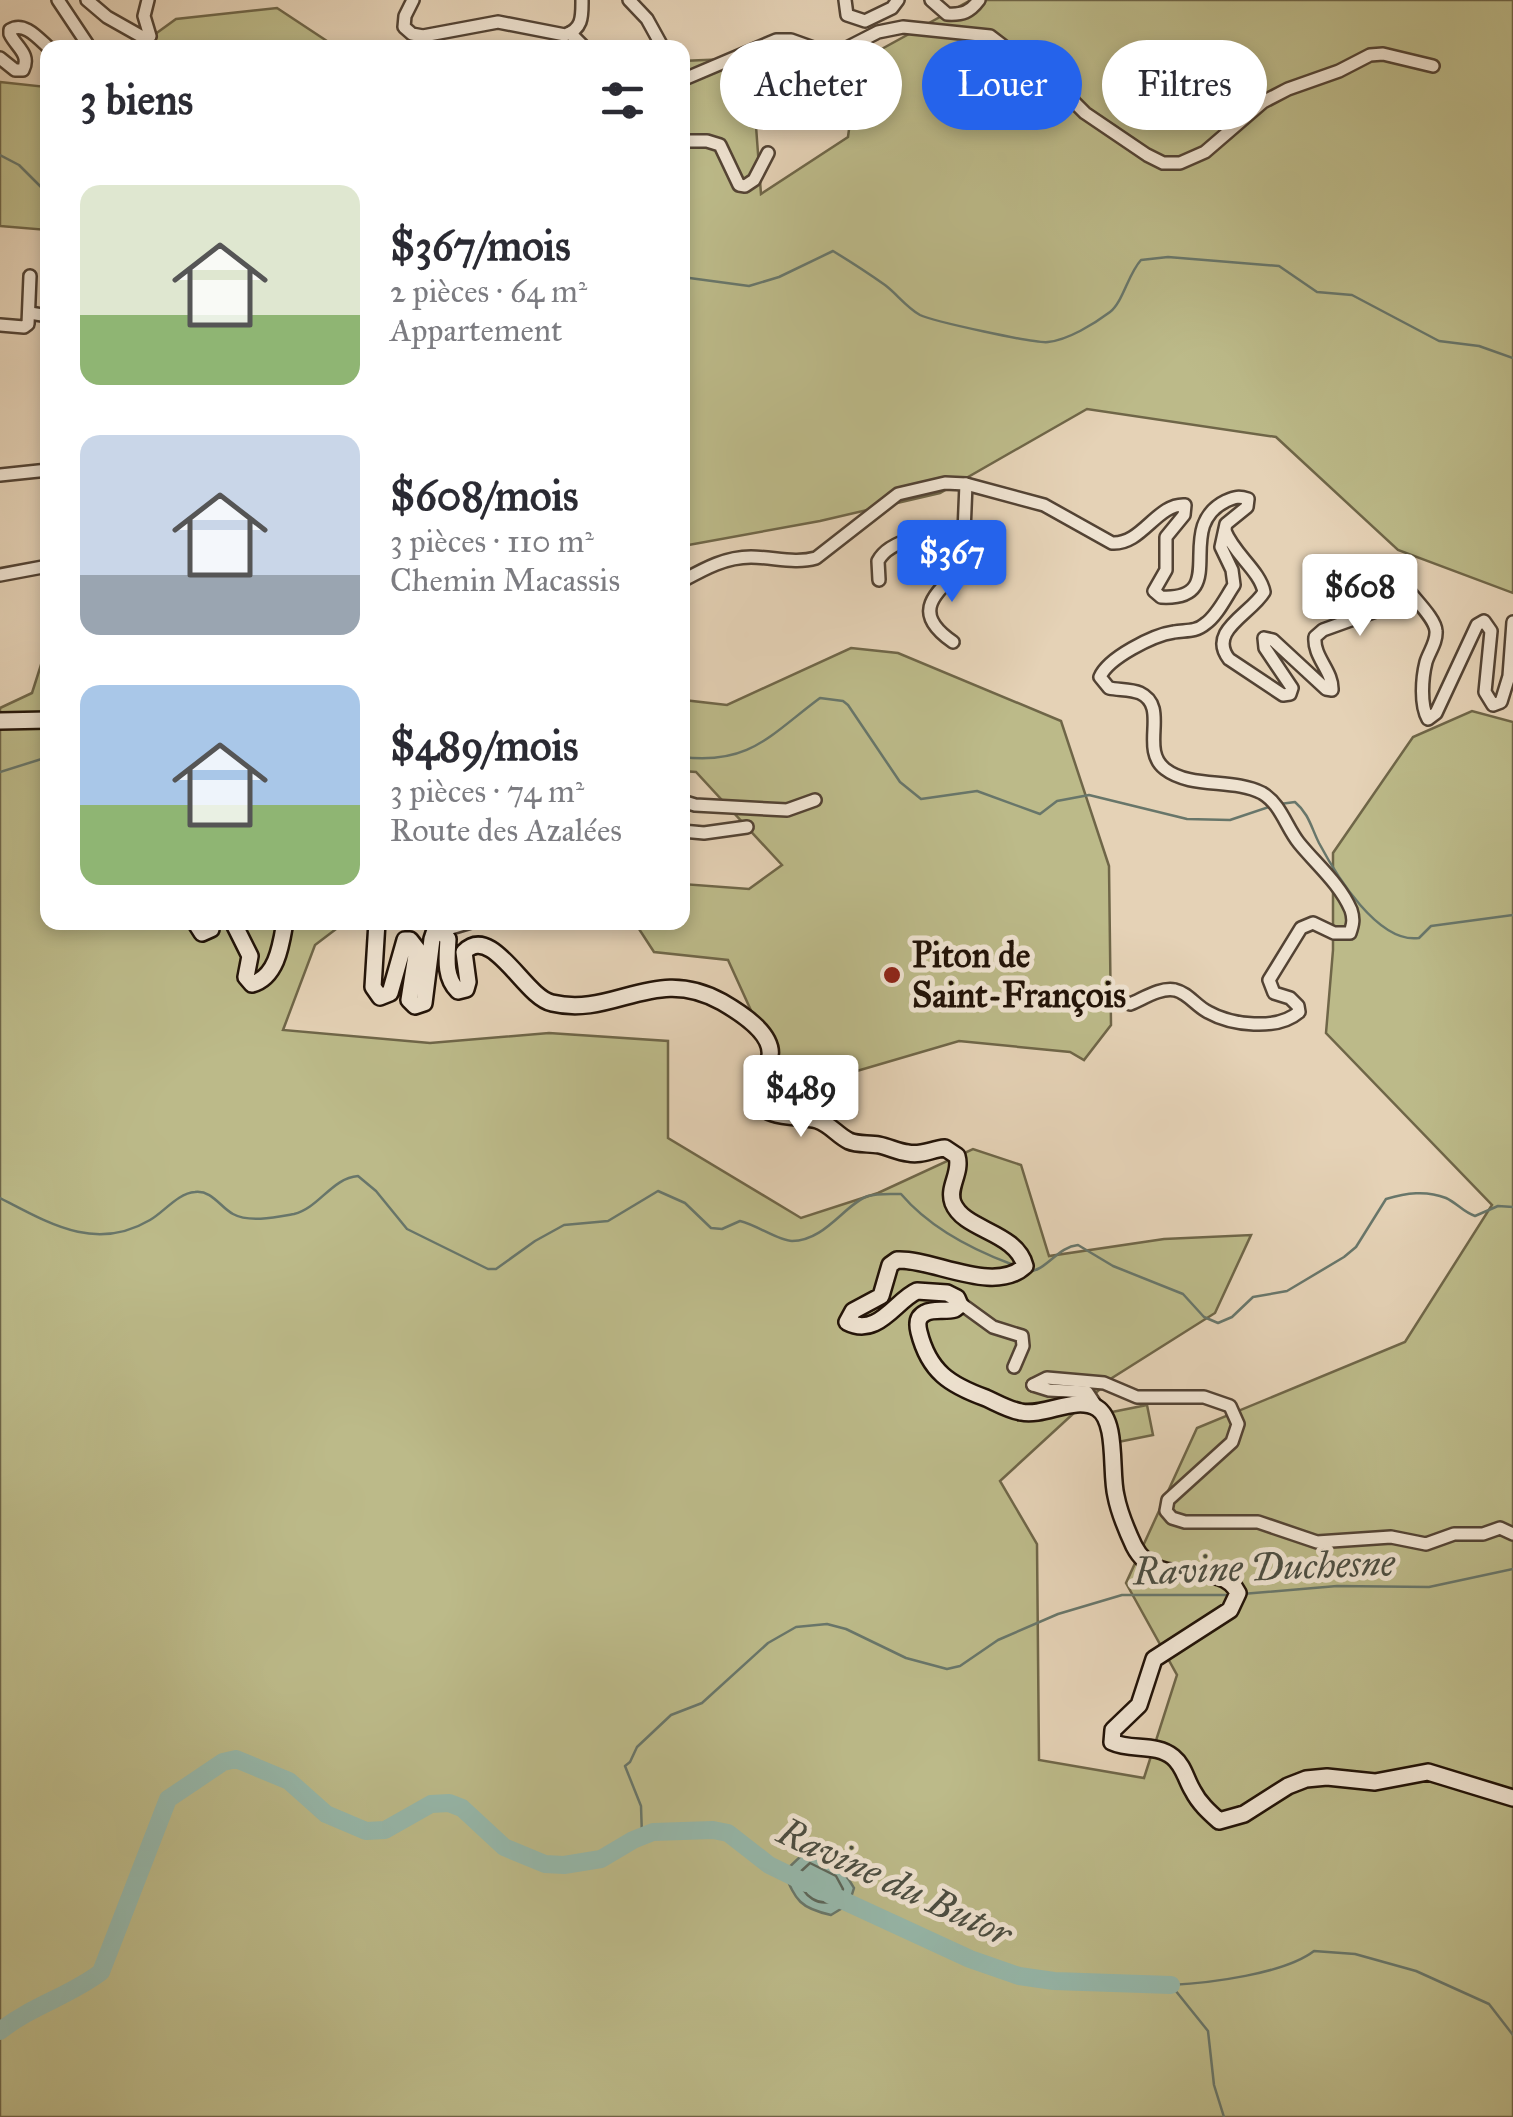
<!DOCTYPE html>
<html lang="fr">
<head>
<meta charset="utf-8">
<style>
  body { margin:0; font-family:"IM FELL Great Primer",serif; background:#f2f2f3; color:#2b2b33; height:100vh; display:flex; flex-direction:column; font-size:38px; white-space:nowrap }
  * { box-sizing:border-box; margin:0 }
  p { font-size:32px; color:#7c7c81 }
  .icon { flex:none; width:55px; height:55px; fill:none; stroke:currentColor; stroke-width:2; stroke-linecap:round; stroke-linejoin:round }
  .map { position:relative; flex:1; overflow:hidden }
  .sheet { position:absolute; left:40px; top:40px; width:650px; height:890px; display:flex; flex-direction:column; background:#fff; border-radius:20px; box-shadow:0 5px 15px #0003 }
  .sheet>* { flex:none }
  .hud { position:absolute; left:720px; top:40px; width:642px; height:90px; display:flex; gap:20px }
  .price { position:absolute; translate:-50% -85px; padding:0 22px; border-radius:10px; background:#fff; color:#222; font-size:32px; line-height:65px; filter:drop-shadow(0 2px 5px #0008) }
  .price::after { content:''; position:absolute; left:50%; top:60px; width:30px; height:22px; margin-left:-15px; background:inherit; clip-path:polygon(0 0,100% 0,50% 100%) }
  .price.on { background:#2563eb; color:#fff }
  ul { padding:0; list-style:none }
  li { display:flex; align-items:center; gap:30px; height:250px; padding:0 40px }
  li span { display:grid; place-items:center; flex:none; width:280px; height:200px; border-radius:20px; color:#555 }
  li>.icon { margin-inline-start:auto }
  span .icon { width:120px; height:120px; fill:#fffc; stroke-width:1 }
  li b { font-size:42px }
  h2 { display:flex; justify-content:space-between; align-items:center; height:120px; padding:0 40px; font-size:42px }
  .tag { padding:0 35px; border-radius:45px; background:#fff; box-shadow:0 5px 15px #0003; font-size:35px; line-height:90px }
  .tag.on { background:#2563eb; color:#fff }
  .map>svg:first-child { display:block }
  .green { fill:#bcba89; stroke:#6f6648; stroke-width:2.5 }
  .water { fill:#96b8ab; stroke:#68766a; stroke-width:2.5 }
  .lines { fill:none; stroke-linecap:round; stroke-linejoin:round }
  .shore { stroke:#5c665a; stroke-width:2.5 }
  .stream { stroke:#68766a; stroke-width:2.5 }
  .river { stroke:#96b8ab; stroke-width:18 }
  .street-casing { stroke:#534334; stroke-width:16 }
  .secondary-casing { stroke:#221308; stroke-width:20 }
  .street { stroke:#eee2d0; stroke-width:11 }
  .secondary { stroke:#eee2d0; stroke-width:15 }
  .poi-dot { fill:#8f2418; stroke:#eee2d0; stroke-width:4 }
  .labels { text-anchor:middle; stroke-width:10; stroke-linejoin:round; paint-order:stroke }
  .poi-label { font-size:35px; font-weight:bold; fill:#221308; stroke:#eee2d0; text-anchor:start }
  .water-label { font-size:38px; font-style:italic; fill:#4b4d41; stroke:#eee2d0 }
</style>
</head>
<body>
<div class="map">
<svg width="1513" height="2117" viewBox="0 0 1513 2117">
  <rect width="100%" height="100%" fill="#e5d2b6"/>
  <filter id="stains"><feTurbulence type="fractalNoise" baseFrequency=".002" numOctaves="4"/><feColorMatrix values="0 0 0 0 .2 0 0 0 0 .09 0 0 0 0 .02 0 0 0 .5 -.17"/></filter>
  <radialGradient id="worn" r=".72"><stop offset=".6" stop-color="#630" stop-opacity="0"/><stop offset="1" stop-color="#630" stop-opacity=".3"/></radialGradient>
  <g class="green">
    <path d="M971,0h542v593l-115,-43 -122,-113 -189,-28 -147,84 -120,28 -137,25 -1,-485 69,-3 10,136 87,-57 10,-75z"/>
    <path d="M277,8l59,39 -200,1 40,-29z"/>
    <path d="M0,82l47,5v143l-47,-4z"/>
    <path d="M47,646l1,276 296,1 -29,22 -32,85 147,13 119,-10 119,8v97l133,80 77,-25 95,-44 48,16 28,91 115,-17 87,-4 -36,78 -103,65 -112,103 37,63 2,216 105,18 33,-103 -51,-92 71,-155 208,-86 87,-137 -166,-172 7,-83v-97l80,-116 59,-26 41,11v1395h-1513v-1409l32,-15z"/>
    <path d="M851,648l47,5 163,68 48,145 2,159 -27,35 -14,-8 -111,-11 -109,32 -65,12 -57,-125 -74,-8 -15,-23 1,-6 42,-1 1,-38 66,5 33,-24 -86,-93 -13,-1v-71l44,5z"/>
    <path d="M1147,1405l6,30 -35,7 -6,-30z"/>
  </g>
  <path class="water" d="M804,1853c24,2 39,15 50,35l-5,16 -18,11c-31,-7 -35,-14 -47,-43z"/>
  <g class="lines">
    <path class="shore" d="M810,1863l26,13 7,13 -3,9c-21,12 -38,-2 -43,-23z"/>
    <g class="stream">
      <path d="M0,155l19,10 29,29"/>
      <path d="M682,277l67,9 30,-9 54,-26c18,11 35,22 52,34 12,9 21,22 35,30 12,6 116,29 128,27 20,-2 46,-18 62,-30 13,-10 18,-38 31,-52l27,-3 111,9 38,26 35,3 87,46 40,5 34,12"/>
      <path d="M682,757c68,8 88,-22 138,-59l23,3 5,4 52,77 21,17 56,-8 63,23 17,-13 32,-6 98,24 43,1 42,-14"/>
      <path d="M0,772l48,-15"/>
      <path d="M1280,804l15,-2c14,12 16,25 24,41 17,32 59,101 100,95l12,-12 82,-11"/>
      <path d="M0,1198c50,26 96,54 150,22 14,-8 28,-27 45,-28 17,-2 25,15 38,22 16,9 44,3 61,0 25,-6 38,-36 64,-38l18,15 31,38 81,40h8l39,-28 29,-16 44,-4 50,-30 27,12 26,25 11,1 18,-8c17,4 39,20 52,20 33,0 53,-37 76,-45 10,-3 23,-2 33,-2 28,33 70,55 110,70"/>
      <path d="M1027,1272c20,-1 30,-25 51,-27l35,21 70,28 21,23 14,6 14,-6 21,-20 34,-6 57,-34 12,-10 30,-48c20,-6 40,-9 60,-1 11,5 17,14 29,18l23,-10 15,1"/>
      <path d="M1242,1594l95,-8 92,1 84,-18"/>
      <path d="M642,1836l-1,-30 -16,-40 5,-4 7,-15 34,-32 31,-12 66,-60 28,-16 31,-3 19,5 60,29 41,11 13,-3 38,-26 60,-26 64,-19h107"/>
      <path d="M1171,1985c38,-2 113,-11 143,-34l41,3 61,17 73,33 24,31"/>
      <path d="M1171,1985l37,46 6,54 10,32"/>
    </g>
    <g class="river">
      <path d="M829,1894l141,65 49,17 35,5 117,4"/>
      <path d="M0,2031c31,-25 70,-35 101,-59l67,-173 55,-37 13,-3 53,22 37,33 40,17 19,-1 46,-26 18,-1 13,5 42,39 41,17 19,1 37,-6 32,-19 20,-8 60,-2 15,3 41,32 37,18"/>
    </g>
    <g class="street-casing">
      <g id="street">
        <path d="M58,0l32,48"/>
        <path d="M87,0l20,17 39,22 4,-3 -6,-20 4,-16"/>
        <path d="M413,0l-8,16 -1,11 8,7 11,2 75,-14 67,13c18,-6 17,-19 17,-35"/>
        <path d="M629,0l18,19 16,29"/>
        <path d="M845,0l2,15 18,6 27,-13 6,-8"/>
        <path d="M931,0l16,14c16,1 23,-2 32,-14"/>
        <path d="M570,33l15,15"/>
        <path d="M0,58l15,12h8c8,-16 -7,-23 -13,-36v-4c14,-9 28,8 39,18"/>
        <path d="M682,80l94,-40h15l42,15 45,-23 25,-5 87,9 41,31 28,4 15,31 11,11 62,42 16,8h17l25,-11 58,-50 25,-13 51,-18 31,-16 13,-1 50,12"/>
        <path d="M682,141h25l13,4 19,40 6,1 9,-6 14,-27"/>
        <path d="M30,313l18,3"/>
        <path d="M0,325l24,2 4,-3 2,-48"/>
        <path d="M0,475l48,-5"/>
        <path d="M966,484l-2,48 3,30"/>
        <path d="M1225,531c9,23 35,40 39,61 -13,22 -57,39 -35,67l54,36 7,-1 2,-6 -27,-40 -1,-10 9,2 53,49 6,1c1,-19 -19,-33 -17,-53l8,-7 64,-23v-25l4,-8 8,3c9,17 36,39 37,54 1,11 -7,21 -10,31 -4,16 -6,43 2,57l8,-6 41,-88 7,-4 7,10 -6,61 8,13 8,-3 8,-26 4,-54"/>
        <path d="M0,575l48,-9"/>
        <path d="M879,580l-1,-19c13,-25 61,-27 86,-29"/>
        <path d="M682,581c22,-12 43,-24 69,-24 22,0 44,7 65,1l82,-64 47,-11 21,1 78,21 68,38c30,2 45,-40 73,-38l-1,10 -18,22v33l-12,21 7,6c72,4 10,-69 65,-96 9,-4 13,-5 22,-2l-1,8 -21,17 -5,23 11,23 2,15c-8,12 -17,31 -29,39 -9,8 -20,6 -31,8 -21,3 -66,26 -74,45l9,11c10,2 22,1 31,5 30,14 -1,56 25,76 26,20 68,9 97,24 19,11 24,34 37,50 17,21 41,41 52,67 3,9 2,14 -1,23h-16l-21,-10 -12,5 -32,52 5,13 16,5 8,8 1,6c-22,19 -68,13 -91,0 -12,-6 -20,-19 -33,-22 -15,-3 -32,9 -45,14"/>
        <path d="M953,642c-48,-33 -11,-52 14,-80l15,6 6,8"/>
        <path d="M682,801l13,4 92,5 28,-10"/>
        <path d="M682,831l22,2 43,-6"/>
        <path d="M441,931l30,-9"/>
        <path d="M960,1303l33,24 29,9 1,10 -9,21"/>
        <path d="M1033,1385l14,-7 57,5 33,14h67l26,9 8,18 -6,18 -64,58 -2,11 6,7 13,4h73l59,20 74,-5 35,7 28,-10h29l17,-6 13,6"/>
        <path d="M1033,1385l16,5 38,2 12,18"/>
      </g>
    </g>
    <g class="secondary-casing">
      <g id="secondary">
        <path d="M0,721l48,-1"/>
        <path d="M195,922l7,11 9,-4v-7"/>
        <path d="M233,922l17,34 -4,21 6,7c25,-7 29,-39 33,-62"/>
        <path d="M377,922l-4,65 7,10 10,-4 15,-53h5l7,9 -8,51 6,6 9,-3 8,-64 2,-6 7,-2 7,8c-1,18 -4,38 10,52l8,-2 2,-7 -4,-30c29,-29 60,45 88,51 62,15 103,-39 170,-1 19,11 58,35 46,61 -5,12 -16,21 -12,35 7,22 44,17 61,22 13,4 20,15 32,21 9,4 20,2 30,4 10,2 19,7 29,8 13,3 24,-4 37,-5l12,8c5,17 -10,31 -4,47 11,28 63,28 72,63 -31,29 -93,-8 -128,-6l-7,5 -9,31 -28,15 -6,11c31,16 49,-22 70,-31l30,2 10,5 3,7 -5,4c-10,3 -21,-1 -30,4 -8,4 -8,11 -6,19 10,40 31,53 67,66 11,5 23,12 35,14 24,5 54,-17 76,-4 21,13 13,65 19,88 3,16 11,35 18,50 25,49 86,9 104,47l-8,17 -76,49 -15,46 -26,25 -1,12c19,9 44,1 61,15 11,9 13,23 20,34 6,12 16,21 26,30l25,-7 44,-28 18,-7 21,-2 48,5 53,-10 85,26"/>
      </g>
    </g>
    <use href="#street" class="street"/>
    <use href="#secondary" class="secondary"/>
  </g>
  <circle class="poi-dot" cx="892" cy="975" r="10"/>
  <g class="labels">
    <g class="poi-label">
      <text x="912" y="967">Piton de<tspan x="912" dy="40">Saint-François</tspan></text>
    </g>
    <g class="water-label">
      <text transform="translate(1264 1567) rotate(-2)" y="13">Ravine Duchesne</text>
      <text transform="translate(895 1882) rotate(25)" y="13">Ravine du Butor</text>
    </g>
  </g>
  <rect width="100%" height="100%" filter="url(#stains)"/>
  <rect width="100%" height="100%" fill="url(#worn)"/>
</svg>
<b class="price on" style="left:952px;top:605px">$367</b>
<b class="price" style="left:1360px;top:639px">$608</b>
<b class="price" style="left:801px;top:1140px">$489</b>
<div class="hud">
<a class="tag">Acheter</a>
<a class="tag on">Louer</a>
<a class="tag">Filtres</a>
</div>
<section class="sheet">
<h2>3 biens<svg class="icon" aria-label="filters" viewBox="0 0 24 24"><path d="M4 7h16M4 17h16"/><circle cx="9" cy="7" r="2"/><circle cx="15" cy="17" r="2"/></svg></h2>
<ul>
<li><span style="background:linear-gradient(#dfe7d0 65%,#8fb573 0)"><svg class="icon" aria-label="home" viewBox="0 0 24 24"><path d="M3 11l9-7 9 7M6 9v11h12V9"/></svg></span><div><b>$367/mois</b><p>2 pièces · 64 m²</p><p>Appartement</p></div></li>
<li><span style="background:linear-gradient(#c9d6e8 70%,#9aa5b1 0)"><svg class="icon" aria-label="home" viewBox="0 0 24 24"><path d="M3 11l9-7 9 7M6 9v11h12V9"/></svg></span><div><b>$608/mois</b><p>3 pièces · 110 m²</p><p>Chemin Macassis</p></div></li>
<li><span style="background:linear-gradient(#a9c7e8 60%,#8fb573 0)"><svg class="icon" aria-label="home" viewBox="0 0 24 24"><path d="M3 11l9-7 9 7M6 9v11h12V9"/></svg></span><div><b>$489/mois</b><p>3 pièces · 74 m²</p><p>Route des Azalées</p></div></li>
</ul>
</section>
</div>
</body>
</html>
